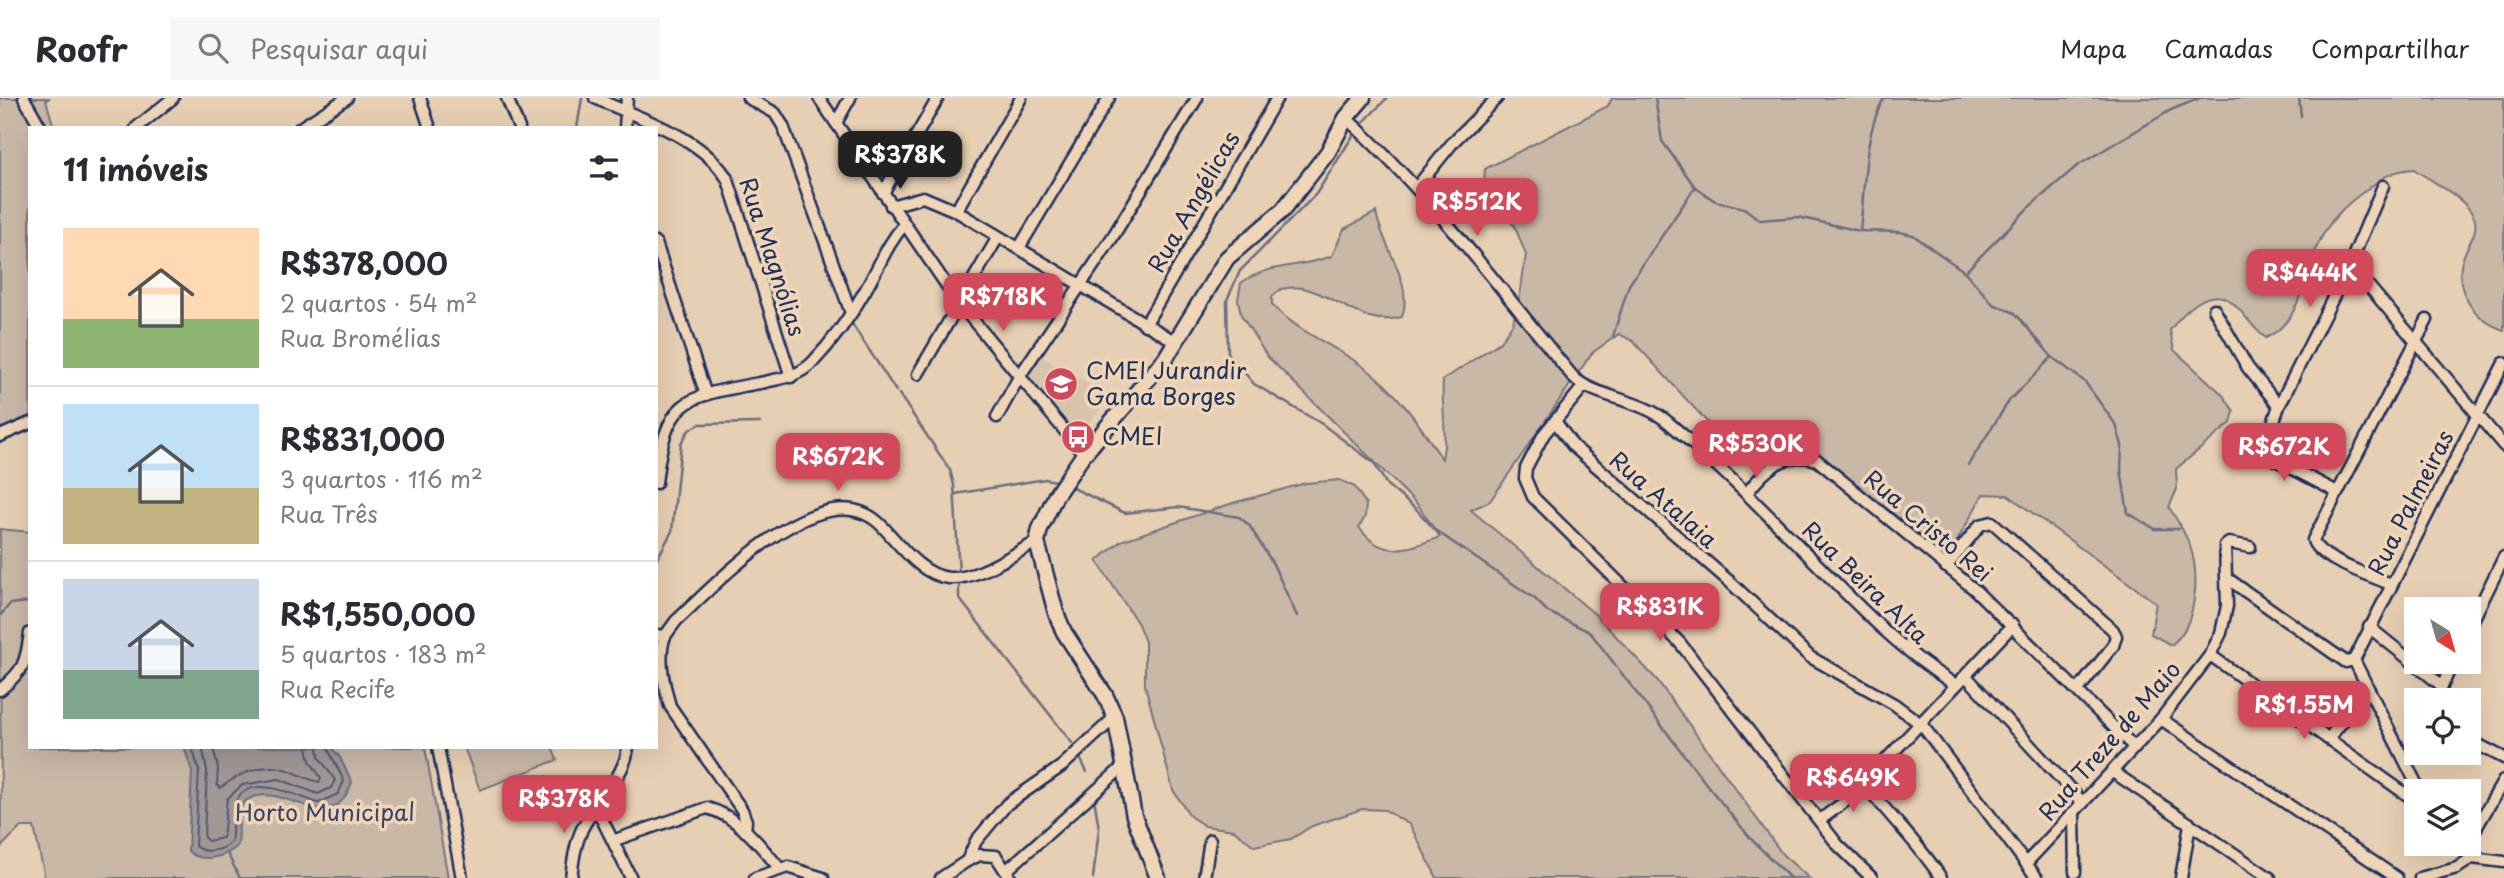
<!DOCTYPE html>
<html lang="pt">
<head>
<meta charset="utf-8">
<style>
  body { margin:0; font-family:"Playpen Sans",sans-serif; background:#f7f7f7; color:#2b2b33; height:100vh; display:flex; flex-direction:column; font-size:26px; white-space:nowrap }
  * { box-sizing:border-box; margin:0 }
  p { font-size:23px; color:#7c7c81 }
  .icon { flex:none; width:38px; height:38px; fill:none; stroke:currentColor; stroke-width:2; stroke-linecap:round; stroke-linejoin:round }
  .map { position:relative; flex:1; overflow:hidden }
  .drawer { position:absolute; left:28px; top:28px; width:630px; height:623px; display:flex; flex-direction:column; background:#fff; border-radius:0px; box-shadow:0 7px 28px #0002 }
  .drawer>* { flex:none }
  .needle { width:46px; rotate:143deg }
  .controls { position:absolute; left:2404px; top:499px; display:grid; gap:14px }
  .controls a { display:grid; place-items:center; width:77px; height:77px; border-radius:0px; background:#fff; box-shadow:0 7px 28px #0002; font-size:35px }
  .price { position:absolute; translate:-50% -60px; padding:0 16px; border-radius:14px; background:#d1495b; color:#fff; font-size:23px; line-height:46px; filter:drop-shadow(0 2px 4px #0008) }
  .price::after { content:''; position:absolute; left:50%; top:42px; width:21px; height:16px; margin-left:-10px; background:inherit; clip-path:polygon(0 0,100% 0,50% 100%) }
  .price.selected { background:#222; color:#fff }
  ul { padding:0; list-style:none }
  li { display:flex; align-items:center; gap:21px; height:175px; padding:0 35px }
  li+li { border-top:2px solid #e1e1e2 }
  li span { display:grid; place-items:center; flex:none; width:196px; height:140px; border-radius:0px; color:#555 }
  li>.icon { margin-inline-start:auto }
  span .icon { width:84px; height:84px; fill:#fffc; stroke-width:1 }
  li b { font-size:30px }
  h2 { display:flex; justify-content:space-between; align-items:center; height:84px; padding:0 35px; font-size:30px }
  header { display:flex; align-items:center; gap:42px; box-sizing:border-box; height:98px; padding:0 35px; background:#fff; border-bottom:2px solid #e1e1e2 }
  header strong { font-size:33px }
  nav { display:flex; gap:38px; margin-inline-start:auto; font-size:24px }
  .search { width:490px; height:63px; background:#f7f7f7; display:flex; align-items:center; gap:18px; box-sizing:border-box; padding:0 24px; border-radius:0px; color:#7c7c81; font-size:26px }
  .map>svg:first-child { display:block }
  .built { fill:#d8c3ad }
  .green { fill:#cab8a7; stroke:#727482; stroke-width:2 }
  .water { fill:#a19896; stroke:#6b6e80; stroke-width:2 }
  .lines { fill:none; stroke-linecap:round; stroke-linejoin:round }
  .shore { stroke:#515974; stroke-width:2 }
  .stream { stroke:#6b6e80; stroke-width:2.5 }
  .street-casing { stroke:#1b2f5e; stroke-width:15 }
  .secondary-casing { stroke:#1b2f5e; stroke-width:19 }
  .street { stroke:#f0d6b7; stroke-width:10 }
  .secondary { stroke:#f0d6b7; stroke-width:14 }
  .labels { text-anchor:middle; stroke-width:7; stroke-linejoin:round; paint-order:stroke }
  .street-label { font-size:23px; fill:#1b2f5e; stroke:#f0d6b7 }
  .poi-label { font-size:23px; fill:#1b2f5e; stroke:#f0d6b7; text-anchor:start }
  .park-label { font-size:23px; fill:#354469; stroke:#f0d6b7 }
</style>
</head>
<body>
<header>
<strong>Roofr</strong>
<div class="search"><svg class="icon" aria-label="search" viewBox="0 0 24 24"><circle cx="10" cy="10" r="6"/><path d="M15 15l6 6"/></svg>Pesquisar aqui</div>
<nav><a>Mapa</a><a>Camadas</a><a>Compartilhar</a></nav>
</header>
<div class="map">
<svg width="2504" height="780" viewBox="0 0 2504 780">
  <rect width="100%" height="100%" fill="#e7cfb3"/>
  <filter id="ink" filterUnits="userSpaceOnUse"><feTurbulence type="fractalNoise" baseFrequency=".0143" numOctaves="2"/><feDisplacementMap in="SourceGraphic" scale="14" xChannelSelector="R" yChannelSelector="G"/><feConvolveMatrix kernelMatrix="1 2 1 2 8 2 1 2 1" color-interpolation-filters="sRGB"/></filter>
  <g filter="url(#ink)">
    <path class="built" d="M1037,256l73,43 -35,43 -51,-69z"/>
    <g class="green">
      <path d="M0,0h50l-4,2 8,28h-24v290l-30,13z"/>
      <path d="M1612,0h892v232c-33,-11 -53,-44 -39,-77 5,-13 14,-22 9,-36 -9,-20 -42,-35 -60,-48 -23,2 -29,7 -48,21 -21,15 -39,32 -49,57 -15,33 -15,73 -51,91 -15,-10 -22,-27 -36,-37 -22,-16 -48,13 -60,29l4,20 47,43 13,18 -3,12 -55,46 1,20 -8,18c8,13 16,25 21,39 10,29 7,80 -19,99l-20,-11 5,-31 -148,-108 -25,-1 -27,49 -17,7 -129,-102 -19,-3 -38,12 -23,-10 -97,-106 -14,-7 -27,19 -102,148 -19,9 126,106 60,64 126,175 26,23h-372l-27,-53 -25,-15 -23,-1 -50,17 -21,13 -37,7 -20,-16 -29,-4 -14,-9 -18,-27 -28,-105v-43l-7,-18 -41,-63 24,-20 112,-38 73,-20 34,-3 15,7 11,17 -1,13 -6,10c22,33 49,22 81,10l-23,-33 -150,-148 -26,-41 -3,-16 3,-16c28,-20 60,-15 91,-27l12,-27 32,-17c6,35 38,70 26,105 -40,11 -63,-21 -99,-29 -6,-1 -15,0 -22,1l-9,8v8c26,27 59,39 89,60 35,24 59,60 81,94 6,-27 -1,-51 1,-79l57,-38 13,-19 7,-28 6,-40 -11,-28 -31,-41 1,-17 123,-63z"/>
      <path d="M0,431l30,3v215h395l23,131h-403l-11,-51h-13l-20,20z"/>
      <path d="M464,649h88l5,13 -77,30z"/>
    </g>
    <path class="water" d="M184,649h147l8,9 13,26c-20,58 -61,3 -99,15 -5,2 -9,4 -12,10 -4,12 -1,26 -3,38 -11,12 -37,19 -50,6l4,-80z"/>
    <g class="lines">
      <g class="shore">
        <path d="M192,649l7,23 -4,76c9,8 28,5 36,-4 3,-13 -1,-26 4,-39 13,-32 63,-7 83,0l20,-9 6,-13 -17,-34"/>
        <path d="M202,649l5,23 -3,68 4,3 15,-3 4,-39 15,-14 37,-6 39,15 13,-6 4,-8 -16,-23 -1,-10"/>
        <path d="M213,649l5,21 -1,17 3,3c19,-14 43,-27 68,-18 11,4 21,10 31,12l2,-4 -11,-17 -3,-14"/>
      </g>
      <g class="stream">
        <path d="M1655,0l7,43 33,46 20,14 29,7 16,12 38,-3 62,14 40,1 13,3 52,37 28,32 22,9 37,44 33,25 31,43 6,20 -1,25 7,43 27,16h24"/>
        <path d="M2299,0l2,18"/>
        <path d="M2435,1l1,-1"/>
        <path d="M1360,28l27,-28"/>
        <path d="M577,30l5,-30"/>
        <path d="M1356,33l-40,63 -76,77 -13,29 1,53 26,31 68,40 52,39 13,22 29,24 19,21 100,69 13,13 42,20 117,153 45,55 38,38"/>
        <path d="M1860,133c5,-42 3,-96 24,-133"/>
        <path d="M1965,174l63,-64 49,-42 94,-56 29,-12"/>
        <path d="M852,226l44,67"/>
        <path d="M1613,238l16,-51 66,-98"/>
        <path d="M899,296l51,76 4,15 5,89"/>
        <path d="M1968,367l41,-64 43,-44"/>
        <path d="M1069,388l56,27 53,-6 61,10 10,8 24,39 24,52"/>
        <path d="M955,396l90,-15 11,2"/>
        <path d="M656,463l16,-30 9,-88 8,-13 11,-6 60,-1"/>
        <path d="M959,484v16l113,145"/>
        <path d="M0,518l10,-12 18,-2"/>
        <path d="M1080,660l7,14"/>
        <path d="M227,755l13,25"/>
        <path d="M1093,780l6,-49 -5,-31"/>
      </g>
      <g class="street-casing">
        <g id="street">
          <path d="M24,0l17,30"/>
          <path d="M420,0l10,30"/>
          <path d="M507,0l12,30"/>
          <path d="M595,0c45,21 107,38 133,82l63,197"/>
          <path d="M748,0l27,15 8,13 68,187"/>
          <path d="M819,0l139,204 126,152"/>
          <path d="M1346,20c85,77 155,172 228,260 24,21 66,20 95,45 50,42 96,89 142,135 46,47 88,91 143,126"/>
          <path d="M836,25l14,-25"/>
          <path d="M136,30l37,-30"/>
          <path d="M300,30l47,-30"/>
          <path d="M625,30l2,-30"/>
          <path d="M1416,90l38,-47 43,-43"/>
          <path d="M883,95l55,-95"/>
          <path d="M891,108l32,-9 33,14 220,131"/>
          <path d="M956,113l65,-113"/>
          <path d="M656,145l50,152"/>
          <path d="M1019,150l90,-150"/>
          <path d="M2350,166l154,182"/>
          <path d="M2214,211l34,59 31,38"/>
          <path d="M1145,227l132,-227"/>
          <path d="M918,276l80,-137"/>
          <path d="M1584,288l-40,48 -18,34 -1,10 8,19 147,146 158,202 34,33"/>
          <path d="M997,319l22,-40 93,-139 85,-140"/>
          <path d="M1555,323l18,25 157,136 80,75 84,47 28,21 115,153"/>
          <path d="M0,338l30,-13"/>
          <path d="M656,385c10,-86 27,-86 109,-101 18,-4 34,-6 48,-20 20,-21 39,-48 53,-73 13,-22 21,-45 38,-64"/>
          <path d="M2337,394l-61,-32 -8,-7 -2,-10 13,-37 71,-142 33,-78"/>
          <path d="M1747,395c18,-24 39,-43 70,-33l157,129 161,159"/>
          <path d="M1946,469l34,-42 12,-3 121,108 3,6 -3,10 -35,44"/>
          <path d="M2228,481l118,83 8,-2"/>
          <path d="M2390,486c-18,-8 -73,-25 -77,-44l114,-220"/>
          <path d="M2369,529l72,58"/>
          <path d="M2469,530l35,-71"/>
          <path d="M656,537l9,1 11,-15c41,-38 150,-156 207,-94 17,18 39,49 66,51 29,2 63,-24 88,-36"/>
          <path d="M665,538c-8,21 -1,49 5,70l72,104 4,11 -1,10"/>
          <path d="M2210,557l207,147"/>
          <path d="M2354,562l150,-297"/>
          <path d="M2354,562l66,131"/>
          <path d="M1966,578l117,127"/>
          <path d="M0,592c24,-20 26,-27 30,-57"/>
          <path d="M2436,602l17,-38"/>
          <path d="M2161,621l236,159"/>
          <path d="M2328,641l41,-49"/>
          <path d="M2469,642l35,18"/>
          <path d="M438,649l24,131"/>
          <path d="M2113,674l157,106"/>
          <path d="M1864,684c24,34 55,61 77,96"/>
          <path d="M596,709l35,71"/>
          <path d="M2074,716l1,58"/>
          <path d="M1820,722l31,-23 162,-172"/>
          <path d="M2472,737l32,-55"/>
          <path d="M2472,737v23"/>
          <path d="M615,742l92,-32c31,8 53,37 73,61"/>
          <path d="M967,763l13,-6 16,1 14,22"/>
          <path d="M2027,764l134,-143 49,-64 11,-22 6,-27 -2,-60 4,-3 21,4"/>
          <path d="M1007,772l118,-105"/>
          <path d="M571,780c2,-17 4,-33 11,-49 13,-27 43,-51 46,-82"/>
          <path d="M755,780l33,-11 35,11"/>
          <path d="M941,780l26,-17 9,-20 31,-37 55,-38 53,-49"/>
          <path d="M1204,780l6,-38"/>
          <path d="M2181,780l9,-54"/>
          <path d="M2420,780l37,-10 15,-10 32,4"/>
        </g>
      </g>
      <g class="secondary-casing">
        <path id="secondary" d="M1158,780l-24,-62 -19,-99 -10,-22 -41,-63 -8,-19 -19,-71 3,-13 16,-34 28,-41 81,-95 62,-101 56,-48 45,-58 18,-34 17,-20"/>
      </g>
      <use href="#street" class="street"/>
      <use href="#secondary" class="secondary"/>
    </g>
  </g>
  <defs>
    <g id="school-disc" transform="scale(1.75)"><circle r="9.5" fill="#d1495b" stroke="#f0d6b7"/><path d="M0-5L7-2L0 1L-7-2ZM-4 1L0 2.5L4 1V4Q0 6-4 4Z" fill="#fff"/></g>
    <g id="bus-disc" transform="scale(1.75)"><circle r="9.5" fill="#d1495b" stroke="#f0d6b7"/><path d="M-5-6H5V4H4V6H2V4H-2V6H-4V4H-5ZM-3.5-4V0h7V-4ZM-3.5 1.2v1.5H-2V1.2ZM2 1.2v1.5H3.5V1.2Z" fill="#fff"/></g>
  </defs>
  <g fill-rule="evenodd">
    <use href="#school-disc" x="1061" y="286"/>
    <use href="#bus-disc" x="1078" y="339"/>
  </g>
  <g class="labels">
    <g class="street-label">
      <text transform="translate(1194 104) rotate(-60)" y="8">Rua Angélicas</text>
      <text transform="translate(772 159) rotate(72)" y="8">Rua Magnólias</text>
      <text transform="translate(1663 402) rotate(41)" y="8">Rua Atalaia</text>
      <text transform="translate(2411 405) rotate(-63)" y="8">Rua Palmeiras</text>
      <text transform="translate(1928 428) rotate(40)" y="8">Rua Cristo Rei</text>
      <text transform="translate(1865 485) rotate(44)" y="8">Rua Beira Alta</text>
      <text transform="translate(2110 643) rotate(-49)" y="8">Rua Treze de Maio</text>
    </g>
    <g class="poi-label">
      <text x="1086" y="281">CMEI Jurandir<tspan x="1086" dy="26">Gama Borges</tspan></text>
      <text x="1102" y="347">CMEI</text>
    </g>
    <g class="park-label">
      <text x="325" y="723">Horto Municipal</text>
    </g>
  </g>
</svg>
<div class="controls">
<a><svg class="needle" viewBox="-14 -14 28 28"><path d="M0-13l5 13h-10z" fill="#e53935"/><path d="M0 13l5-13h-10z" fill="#7c7c81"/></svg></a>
<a><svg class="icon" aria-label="locate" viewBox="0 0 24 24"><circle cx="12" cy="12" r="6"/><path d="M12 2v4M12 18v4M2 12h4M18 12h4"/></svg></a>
<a><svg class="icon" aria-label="layers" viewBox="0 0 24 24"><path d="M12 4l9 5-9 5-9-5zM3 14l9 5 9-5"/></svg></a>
</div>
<b class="price selected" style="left:900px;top:93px">R$378K</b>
<b class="price" style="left:1477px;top:140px">R$512K</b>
<b class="price" style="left:2310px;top:211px">R$444K</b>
<b class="price" style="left:1003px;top:235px">R$718K</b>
<b class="price" style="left:1756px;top:382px">R$530K</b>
<b class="price" style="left:2284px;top:385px">R$672K</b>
<b class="price" style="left:838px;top:395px">R$672K</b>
<b class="price" style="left:1660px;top:545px">R$831K</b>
<b class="price" style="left:2304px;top:643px">R$1.55M</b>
<b class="price" style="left:1853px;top:716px">R$649K</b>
<b class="price" style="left:564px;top:737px">R$378K</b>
<section class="drawer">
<h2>11 imóveis<svg class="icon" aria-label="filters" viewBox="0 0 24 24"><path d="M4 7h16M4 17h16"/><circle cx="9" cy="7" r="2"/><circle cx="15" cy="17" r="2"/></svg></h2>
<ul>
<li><span style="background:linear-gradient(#ffd9b3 65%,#8fb573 0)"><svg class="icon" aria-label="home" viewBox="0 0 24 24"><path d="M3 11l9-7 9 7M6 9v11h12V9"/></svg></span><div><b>R$378,000</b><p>2 quartos · 54 m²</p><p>Rua Bromélias</p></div></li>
<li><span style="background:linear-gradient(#bfe0f5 60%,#c2b280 0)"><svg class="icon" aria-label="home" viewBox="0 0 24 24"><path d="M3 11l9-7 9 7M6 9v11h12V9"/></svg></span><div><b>R$831,000</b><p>3 quartos · 116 m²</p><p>Rua Três</p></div></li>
<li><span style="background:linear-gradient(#c9d6e8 65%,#7fa58c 0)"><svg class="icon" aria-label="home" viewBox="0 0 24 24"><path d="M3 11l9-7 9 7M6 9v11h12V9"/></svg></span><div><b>R$1,550,000</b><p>5 quartos · 183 m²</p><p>Rua Recife</p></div></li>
</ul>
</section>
</div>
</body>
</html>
